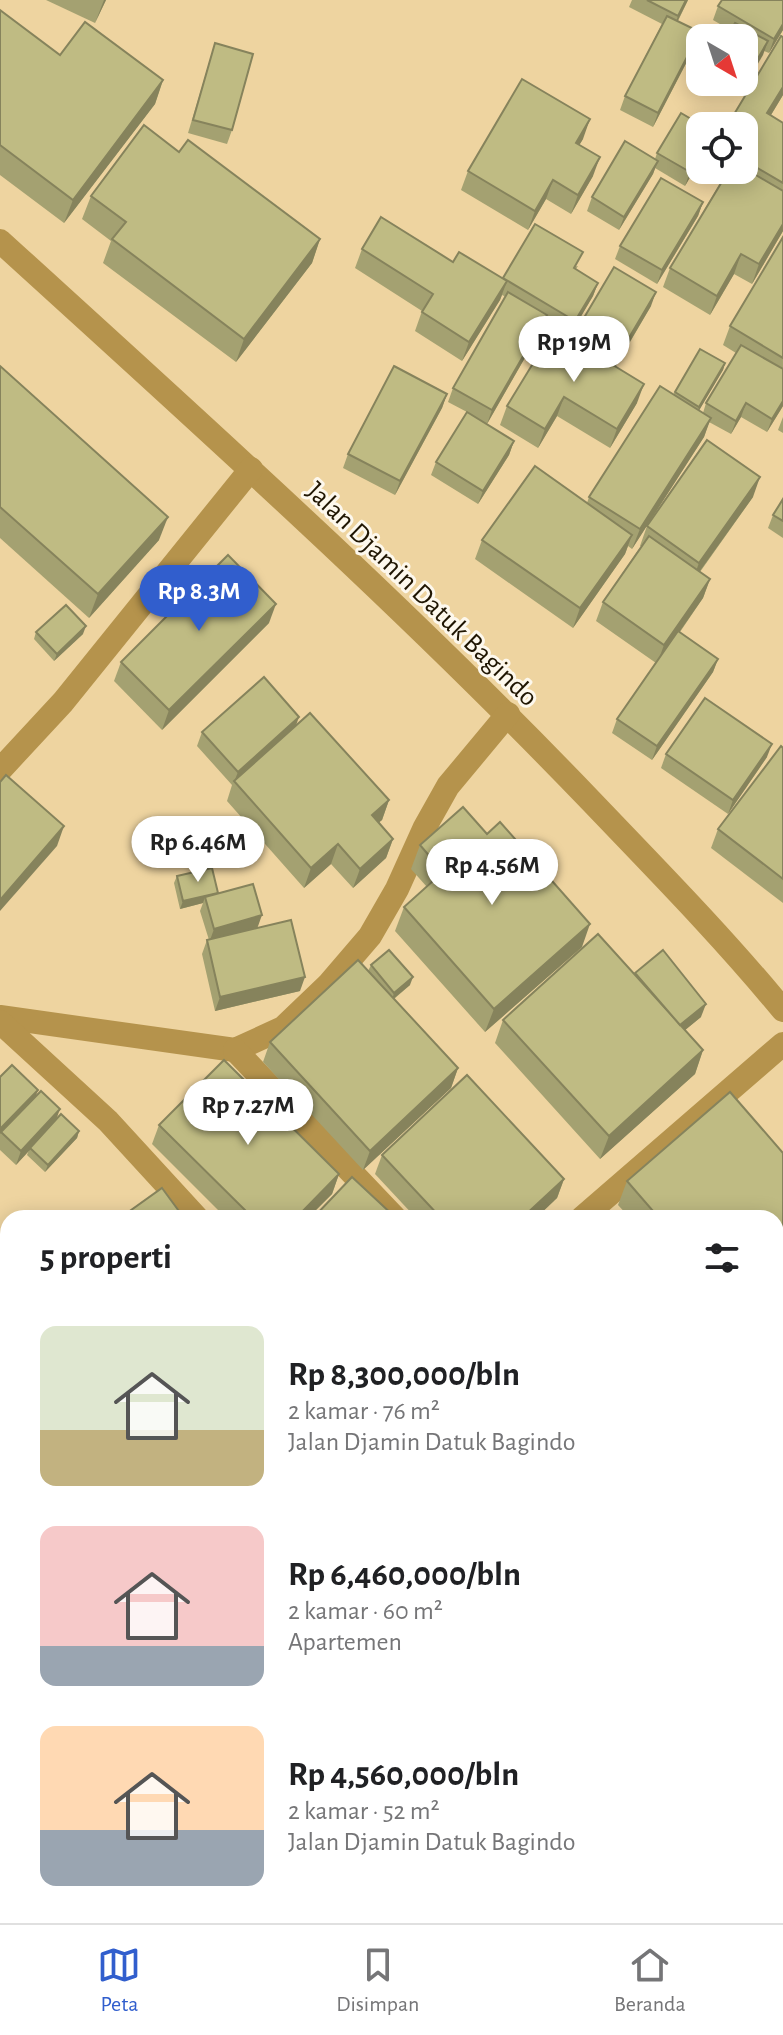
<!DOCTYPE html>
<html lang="id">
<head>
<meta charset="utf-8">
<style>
  body { margin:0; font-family:"Alegreya Sans",sans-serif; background:#f6f6f6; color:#202124; height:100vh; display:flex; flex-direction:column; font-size:30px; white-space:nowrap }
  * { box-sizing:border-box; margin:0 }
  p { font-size:26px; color:#757577 }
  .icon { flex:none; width:44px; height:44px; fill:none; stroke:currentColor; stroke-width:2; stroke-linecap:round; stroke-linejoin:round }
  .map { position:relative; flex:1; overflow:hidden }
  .side { position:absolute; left:0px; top:1210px; width:784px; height:714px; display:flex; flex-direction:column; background:#fff; border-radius:24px 24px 0 0; box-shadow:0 4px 20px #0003 }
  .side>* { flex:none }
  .needle { width:52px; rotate:141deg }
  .buttons { position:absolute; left:686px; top:24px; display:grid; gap:16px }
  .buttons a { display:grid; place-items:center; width:72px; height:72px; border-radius:16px; background:#fff; box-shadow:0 4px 20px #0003; font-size:40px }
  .price { position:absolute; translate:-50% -68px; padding:0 18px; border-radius:28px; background:#fff; color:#222; font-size:26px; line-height:52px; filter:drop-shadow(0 2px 4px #0008) }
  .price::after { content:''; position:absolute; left:50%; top:48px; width:24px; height:18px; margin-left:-12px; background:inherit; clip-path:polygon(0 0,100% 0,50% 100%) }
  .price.selected { background:#315ecd; color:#fff }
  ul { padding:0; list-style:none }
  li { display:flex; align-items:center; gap:24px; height:200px; padding:0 40px }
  li span { display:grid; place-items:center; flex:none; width:224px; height:160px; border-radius:16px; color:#555 }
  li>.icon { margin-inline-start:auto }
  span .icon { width:96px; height:96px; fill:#fffc; stroke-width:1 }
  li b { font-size:34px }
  h2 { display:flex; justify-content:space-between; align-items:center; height:96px; padding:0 40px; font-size:34px }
  .tabs { display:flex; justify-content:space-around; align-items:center; height:112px; border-top:2px solid #e0e0e0; background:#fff; font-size:22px; color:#757577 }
  .tabs a { display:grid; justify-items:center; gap:4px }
  .tabs .selected { color:#315ecd }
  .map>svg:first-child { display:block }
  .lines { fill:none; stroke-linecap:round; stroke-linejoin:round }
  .minor { stroke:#b5934c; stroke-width:24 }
  .wall { fill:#a4a171 }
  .shaded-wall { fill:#86835c }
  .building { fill:#bfbb83; stroke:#86835c; stroke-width:2 }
  .labels { text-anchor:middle; stroke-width:6; stroke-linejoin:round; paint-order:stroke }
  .street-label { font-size:28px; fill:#1f1502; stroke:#fdf8ed }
</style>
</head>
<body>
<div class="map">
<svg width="783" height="1923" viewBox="0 0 783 1923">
  <rect width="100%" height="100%" fill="#eed4a0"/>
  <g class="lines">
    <g class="minor">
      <path d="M0,241c201,183 403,364 591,560 66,69 132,136 192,209"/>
      <path d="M0,770l63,-68 188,-233"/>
      <path d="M0,1017l235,33 48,-22 45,-43 42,-49 27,-47 28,-62 23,-41 60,-72"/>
      <path d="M0,1022l108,99 89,97"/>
      <path d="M235,1050l160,168"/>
      <path d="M582,1218l201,-174"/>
      <path d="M0,1383l8,9"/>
      <path d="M776,1490l7,-9"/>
      <path d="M0,1541l8,-6"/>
      <path d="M0,1751l8,-7"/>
      <path d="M776,1873l7,-12"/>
      <path d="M388,1916l4,7"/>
      <path d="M135,1923l10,-7"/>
    </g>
  </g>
  <g class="wall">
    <path d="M46,0h60l-11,23z"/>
    <path d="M632,0h56l-10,21 17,25 -42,81 -33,-17 5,-14 37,-72 -33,-17z"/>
    <path d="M783,0v30l-14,23 -5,-2 -23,42 -19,-11h22v-44l-31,-18 5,-14z"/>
    <path d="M0,10l60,45 103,25 -8,24 -91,119 -64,-48z"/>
    <path d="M783,37v58l-12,20 12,8v108l-31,53 -18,-10 -24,41 -47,-28 7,-19 56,-95 -5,-3h23v-44z"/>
    <path d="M215,43l17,87 -5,14 -39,-11z"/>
    <path d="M700,126v34l-15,26 -30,-18 -2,6 -34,56 -32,-19 5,-14 63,-38 2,-6z"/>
    <path d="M583,139l-4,6 14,31 -22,38 -25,-15 -18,31 -67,-40 7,-19z"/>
    <path d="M179,152l141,87 -8,24 -76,99 -133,-99 8,-22 -29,-22 9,-23z"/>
    <path d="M703,202l-5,14 -41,68 -42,-25 5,-13z"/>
    <path d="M783,237v169l-16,26 -26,-15 -10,17 -22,-12 -5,15 -72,112 -4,-3 -3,8 -52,74 -98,-69 7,-19 105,-37 2,-6 86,-105 50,-29 -2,7 -24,40 4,3 3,-10 30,-50 -13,-8 7,-19z"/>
    <path d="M362,249l91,13 50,16 75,-12 -2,3 22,14 -5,13 -23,39 -25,-15 -3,8 -55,96 27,17 -5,14 -31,49 -47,-29 5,-13 31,-50 -19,-10 5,-14 53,-91 -4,-2 -2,5 -38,61 -47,-30 7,-20 -67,-43z"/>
    <path d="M651,306l-35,60 21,37 -27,45 -53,-32 -19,32 -38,-23 7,-19 65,-66 3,-7z"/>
    <path d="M0,366l159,174 -70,78 -89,-80z"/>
    <path d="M447,394l-5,14 -47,87 -52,-27 5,-14z"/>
    <path d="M783,417v16l-5,-3z"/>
    <path d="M753,497l-53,75 10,7 -7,19 -23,34 38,27 -5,13 -61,88 -40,-27 5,-14 39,-56 -60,-42 7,-19 38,-56h-1l7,-20z"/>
    <path d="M783,499v39l-15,-10 5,-13z"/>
    <path d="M269,623l-107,107 -48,-49 7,-19z"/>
    <path d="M36,632l47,2 -29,27 -20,-22z"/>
    <path d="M296,726l93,74 -7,20 -3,2 14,17 -7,19 -33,30 -22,-24 -27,24 -77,-87 5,-16 -35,-39 5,-14z"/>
    <path d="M783,748v155l-72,-55 7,-19z"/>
    <path d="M666,754l101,3 -39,57 -67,-46z"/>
    <path d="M420,845l162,102 -97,85 -90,-101 9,-24 23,-20 -16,-18z"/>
    <path d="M177,876l41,18 39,34 43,63 -85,20 -13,-57 5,-14h2l-9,-29 3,-8 -23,6 -6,-26z"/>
    <path d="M371,965l39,20 -16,14 64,69 -7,20 -88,82 -100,-108 7,-20 98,-71z"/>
    <path d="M635,973l66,44 -16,13 18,20 -8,24 -95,85 -105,-116 8,-23 131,-46z"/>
    <path d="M0,1077l36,18 20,25 23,11 -2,7 -32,34 -18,-17 2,-5 -13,15 -16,-15z"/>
    <path d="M159,1125l180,49 -7,20 -24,24h-82l-74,-74z"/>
    <path d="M783,1153v210l-7,-8v-137h-146l-12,-13 9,-24z"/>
    <path d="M382,1155l182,24 -7,19 -21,20h-120l-41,-44z"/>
    <path d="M0,1431l8,2 -1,80 -7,-2z"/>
    <path d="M8,1555v73l-1,1 -7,92v-164z"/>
    <path d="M783,1628v124l-7,-5v-108z"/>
    <path d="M149,1916h132l-7,7h-133z"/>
    <path d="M464,1916h28l-9,7h-13z"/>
    <path d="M513,1916h56l-8,7h-41z"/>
    <path d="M610,1916h105l5,7h-112z"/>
    <path d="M718,1916h15l-2,5z"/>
  </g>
  <g class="shaded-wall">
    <path d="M104,0h2l-11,23z"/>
    <path d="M686,0h2l-15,30 5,-14z"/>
    <path d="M783,24v6l-14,23 5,-14z"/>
    <path d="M700,32l-5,14 -42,81 5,-14z"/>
    <path d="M768,41l-5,14 -22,38 5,-14z"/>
    <path d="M163,80l-8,24 -91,119 9,-23z"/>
    <path d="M783,87v8l-23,38 7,-20z"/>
    <path d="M590,119l-7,20 -14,23 7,-19z"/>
    <path d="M700,155v5l-15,26 5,-14z"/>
    <path d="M600,157l-7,19 -22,38 7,-19z"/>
    <path d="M658,161l-5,13 -34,56 5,-13z"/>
    <path d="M553,180l-7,19 -18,31 7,-19z"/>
    <path d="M703,202l-5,14 -41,68 5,-14z"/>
    <path d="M783,224v7l-31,53 7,-20z"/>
    <path d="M320,239l-8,24 -76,99 8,-23z"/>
    <path d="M741,254l-7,20 -24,41 7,-19z"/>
    <path d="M507,281l-7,19 -38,61 7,-19z"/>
    <path d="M598,283l-5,13 -23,39 5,-14z"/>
    <path d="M656,292l-5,14 -39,66 5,-14z"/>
    <path d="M547,315l-5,13 -55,96 5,-14z"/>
    <path d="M725,363l-2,7 -26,44 2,-7z"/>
    <path d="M644,384l-7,19 -27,45 7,-19z"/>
    <path d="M447,394l-5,14 -47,87 5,-14z"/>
    <path d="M564,397l-7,19 -19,32 7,-19z"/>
    <path d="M783,401v5l-16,26 5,-13z"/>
    <path d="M746,403l-5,14 -10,17 5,-13z"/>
    <path d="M711,418l-7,19 -72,112 8,-20z"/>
    <path d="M514,441l-5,14 -31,49 5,-13z"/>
    <path d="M760,477l-7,20 -61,85 7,-19z"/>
    <path d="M168,517l-9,23 -70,78 9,-24z"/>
    <path d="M632,535l-7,19 -52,74 7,-20z"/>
    <path d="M710,579l-7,19 -46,66 7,-19z"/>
    <path d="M276,604l-7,19 -107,107 7,-20z"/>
    <path d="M86,626l-3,8 -29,27 3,-7z"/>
    <path d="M718,659l-5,13 -61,88 5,-14z"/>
    <path d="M299,717l-5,14 -60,51 4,-10z"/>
    <path d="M772,744l-5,13 -39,57 5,-14z"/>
    <path d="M389,800l-7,20 -17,14 7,-19z"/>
    <path d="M64,826l-7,20 -57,65v-11z"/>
    <path d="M393,839l-7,19 -33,30 7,-19z"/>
    <path d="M338,844l-7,20 -27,24 7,-20z"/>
    <path d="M218,893l-13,4 -2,6 -23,6 3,-8z"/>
    <path d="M262,915l-5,14 -48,14 5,-14z"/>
    <path d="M590,924l-8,23 -97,85 9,-23z"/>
    <path d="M305,977l-5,14 -85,20 5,-14z"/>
    <path d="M413,977l-3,8 -18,15 2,-7z"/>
    <path d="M706,1004l-5,13 -28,23 5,-14z"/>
    <path d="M703,1050l-8,24 -95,85 9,-23z"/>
    <path d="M458,1068l-7,20 -88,82 7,-19z"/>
    <path d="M38,1090l-5,14 -33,30v-5z"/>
    <path d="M60,1109l-5,14 -39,42 5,-14z"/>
    <path d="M79,1131l-2,7 -32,34 3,-7z"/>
    <path d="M339,1174l-7,20 -24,24h-12z"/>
    <path d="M564,1179l-7,19 -21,20h-14z"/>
    <path d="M783,1225v16l-7,7v-16z"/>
    <path d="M783,1610v9l-7,7 1,-10z"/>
    <path d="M8,1644v11l-8,4v-11z"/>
    <path d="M8,1705v10l-8,6v-10z"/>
    <path d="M783,1782v6l-7,11v-5z"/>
    <path d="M8,1857v10l-8,6v-9z"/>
    <path d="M265,1916h16l-7,7h-19z"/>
    <path d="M481,1916h11l-9,7h-5z"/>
    <path d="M559,1916h10l-8,7h-9z"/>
  </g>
  <g class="building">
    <path d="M647,0h39l-8,16z"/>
    <path d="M722,0h61v24l-9,15 -56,-33z"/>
    <path d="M0,10l60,45 25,-33 78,58 -90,120 -73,-55z"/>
    <path d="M667,16l33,16 -42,81 -33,-17z"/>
    <path d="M735,23l33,18 -22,38 -2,-1v-40h-18z"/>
    <path d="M781,36l2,1v50l-16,26 16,10v60l-39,-23v-34h-17z"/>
    <path d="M215,43l38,11 -21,76 -39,-10z"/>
    <path d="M522,79l68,40 -14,24 24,14 -22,38 -25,-15 -18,31 -67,-40z"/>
    <path d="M681,113l22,13h-3v29l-10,17 -33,-19z"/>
    <path d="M144,125l35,27 9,-12 132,99 -76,100 -132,-100 14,-17 -35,-26z"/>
    <path d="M625,141l33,20 -34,56 -32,-20z"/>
    <path d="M744,168l39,23v33l-24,40 -18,-10 -24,42 -47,-28 59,-98h15z"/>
    <path d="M661,178l42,24 -41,68 -42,-24z"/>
    <path d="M381,217l72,45 6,-10 48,29 -38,61 -47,-30 11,-18 -71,-45z"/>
    <path d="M535,224l48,28 -9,16 24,15 -23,38 -72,-43z"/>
    <path d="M783,237v121l-53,-32z"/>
    <path d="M614,267l42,25 -39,66 -42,-25z"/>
    <path d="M508,292l39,23 -55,95 -39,-22z"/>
    <path d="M554,329l90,55 -27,45 -53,-32 -19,32 -38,-23z"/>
    <path d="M741,345l42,24v32l-11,18 -26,-16 -10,18 -30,-18z"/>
    <path d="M700,349l25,14 -26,44 -24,-15z"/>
    <path d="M0,366l168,151 -70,77 -98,-87z"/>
    <path d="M394,366l53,28 -47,87 -52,-27z"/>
    <path d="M660,386l51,32 -71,111 -51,-32z"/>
    <path d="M467,412l47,29 -31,50 -47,-29z"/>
    <path d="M707,440l53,37 -61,86 -52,-37z"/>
    <path d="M535,466l97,69 -52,73 -98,-68z"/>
    <path d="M783,499v22l-10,-6z"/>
    <path d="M649,536l61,43 -46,66 -61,-43z"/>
    <path d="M228,555l48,49 -107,106 -48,-48z"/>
    <path d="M66,605l20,21 -29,28 -21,-22z"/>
    <path d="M678,631l40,28 -61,87 -40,-27z"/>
    <path d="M264,677l35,40 -61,55 -36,-40z"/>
    <path d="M705,698l67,46 -39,56 -67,-46z"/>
    <path d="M310,713l79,87 -17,15 21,24 -33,30 -22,-25 -27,24 -77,-87z"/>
    <path d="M781,746l2,2v131l-65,-50z"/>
    <path d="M6,775l58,51 -64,74v-118z"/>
    <path d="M463,807l24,27 13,-12 90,102 -96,85 -90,-102 39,-35 -23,-27z"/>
    <path d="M212,868l6,25 -35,8 -6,-25z"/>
    <path d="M253,884l9,31 -48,14 -9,-32z"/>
    <path d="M291,920l14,57 -85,20 -13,-57z"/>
    <path d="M598,934l105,116 -94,86 -106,-116z"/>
    <path d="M389,950l24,27 -19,16 -23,-28z"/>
    <path d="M663,950l43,54 -26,21 -45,-52z"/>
    <path d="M358,960l100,108 -88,83 -100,-109z"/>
    <path d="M224,1060l115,114 -43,44h-43l-94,-93z"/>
    <path d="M12,1065l26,25 -38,39v-52z"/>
    <path d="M467,1075l97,104 -42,39h-81l-59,-63z"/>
    <path d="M41,1091l19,18 -39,42 -20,-19z"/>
    <path d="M730,1092l53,61v72l-7,7v-14h-117l-32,-37z"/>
    <path d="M61,1114l18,17 -31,34 -18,-17z"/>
    <path d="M352,1177l44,41h-83z"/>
    <path d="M162,1188l22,30h-64z"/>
    <path d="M783,1240v95l-7,-8v-81z"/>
    <path d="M3,1428l5,5v43l-8,-9v-36z"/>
    <path d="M0,1476l8,3v26l-8,-2z"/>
    <path d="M776,1542l7,7v61l-6,6 -1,-1z"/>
    <path d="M8,1555v58l-8,-30v-26z"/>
    <path d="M0,1615l8,16v13l-8,4z"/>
    <path d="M783,1628v100l-7,-5v-84z"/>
    <path d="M8,1650v55l-8,6v-54z"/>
    <path d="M776,1755l7,4v23l-7,12z"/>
    <path d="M8,1783v74l-8,7v-75z"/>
    <path d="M781,1864h2v59h-18l-3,-1 2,-6h12v-37z"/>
    <path d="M149,1916h24l5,7h-37z"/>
    <path d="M192,1916h73l-10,7h-57z"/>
    <path d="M299,1916h5l5,7h-18z"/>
    <path d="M532,1916h27l-7,7h-13z"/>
    <path d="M613,1916h102l5,7h-102z"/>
  </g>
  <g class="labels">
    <g class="street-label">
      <text transform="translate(423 593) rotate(44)" y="10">Jalan Djamin Datuk Bagindo</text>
    </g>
  </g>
</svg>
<div class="buttons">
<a><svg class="needle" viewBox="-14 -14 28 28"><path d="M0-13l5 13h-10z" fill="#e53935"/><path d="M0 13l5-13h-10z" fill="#757577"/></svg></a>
<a><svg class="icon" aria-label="locate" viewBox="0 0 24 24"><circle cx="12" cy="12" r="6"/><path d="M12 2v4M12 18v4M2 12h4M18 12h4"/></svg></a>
</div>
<b class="price" style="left:574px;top:384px">Rp 19M</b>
<b class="price selected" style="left:199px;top:633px">Rp 8.3M</b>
<b class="price" style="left:198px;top:884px">Rp 6.46M</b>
<b class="price" style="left:492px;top:907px">Rp 4.56M</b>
<b class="price" style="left:248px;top:1147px">Rp 7.27M</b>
<section class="side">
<h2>5 properti<svg class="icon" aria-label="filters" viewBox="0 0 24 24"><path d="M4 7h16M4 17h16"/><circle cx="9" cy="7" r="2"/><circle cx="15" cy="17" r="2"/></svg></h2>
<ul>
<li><span style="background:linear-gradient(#dfe7d0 65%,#c2b280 0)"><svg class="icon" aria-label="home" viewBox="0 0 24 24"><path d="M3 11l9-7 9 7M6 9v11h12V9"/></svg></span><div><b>Rp 8,300,000/bln</b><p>2 kamar · 76 m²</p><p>Jalan Djamin Datuk Bagindo</p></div></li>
<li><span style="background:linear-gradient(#f6c9c9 75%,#9aa5b1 0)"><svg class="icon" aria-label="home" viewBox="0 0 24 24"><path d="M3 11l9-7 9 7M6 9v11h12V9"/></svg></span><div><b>Rp 6,460,000/bln</b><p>2 kamar · 60 m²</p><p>Apartemen</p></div></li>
<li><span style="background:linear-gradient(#ffd9b3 65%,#9aa5b1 0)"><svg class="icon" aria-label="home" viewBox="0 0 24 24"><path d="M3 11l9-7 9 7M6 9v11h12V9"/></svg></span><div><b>Rp 4,560,000/bln</b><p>2 kamar · 52 m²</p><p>Jalan Djamin Datuk Bagindo</p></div></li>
</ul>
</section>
</div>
<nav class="tabs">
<a class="selected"><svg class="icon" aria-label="map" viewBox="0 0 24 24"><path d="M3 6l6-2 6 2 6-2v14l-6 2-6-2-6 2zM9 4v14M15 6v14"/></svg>Peta</a>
<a><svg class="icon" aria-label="saved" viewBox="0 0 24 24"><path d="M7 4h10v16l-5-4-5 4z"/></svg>Disimpan</a>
<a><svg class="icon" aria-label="home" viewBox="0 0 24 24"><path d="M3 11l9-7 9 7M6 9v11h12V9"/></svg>Beranda</a>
</nav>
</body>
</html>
